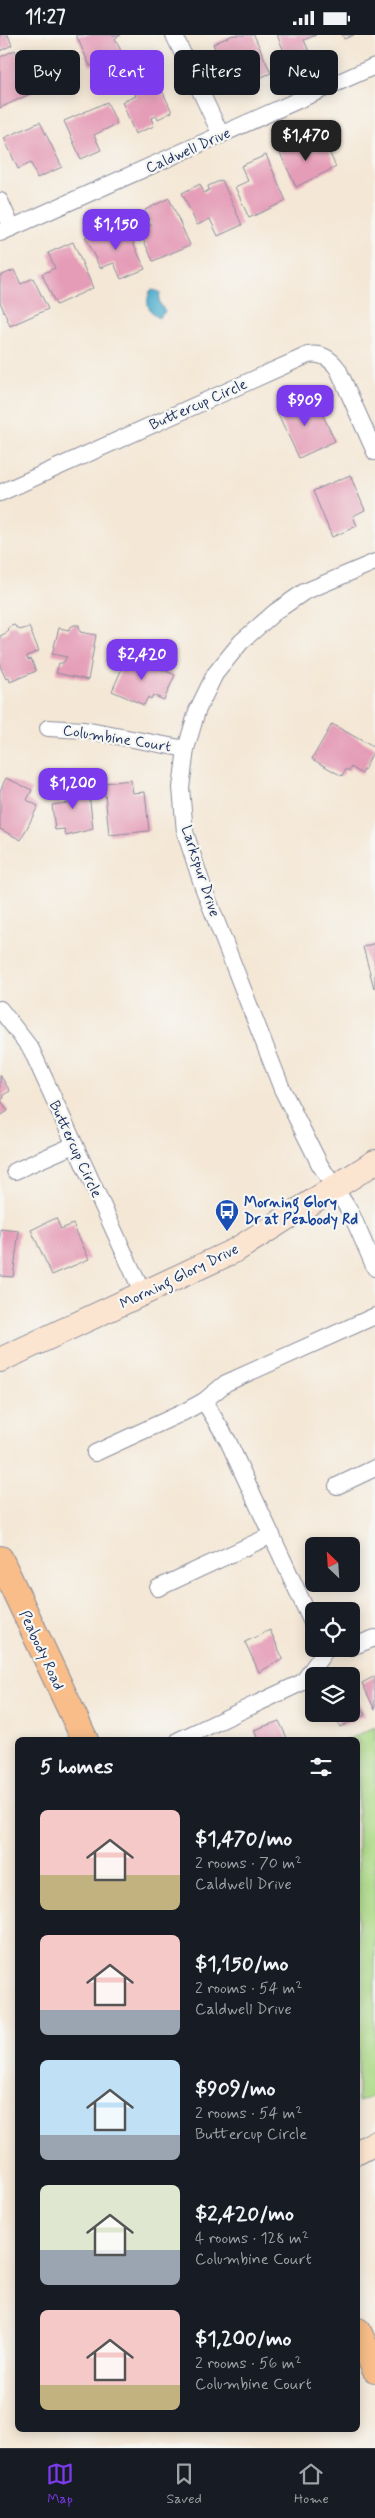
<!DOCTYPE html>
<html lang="en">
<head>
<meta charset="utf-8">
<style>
  body { margin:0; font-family:Mynerve,sans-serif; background:#242831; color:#f1f3f6; height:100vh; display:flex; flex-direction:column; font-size:19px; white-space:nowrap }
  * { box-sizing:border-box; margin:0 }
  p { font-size:16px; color:#9ea1a6 }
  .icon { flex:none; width:28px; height:28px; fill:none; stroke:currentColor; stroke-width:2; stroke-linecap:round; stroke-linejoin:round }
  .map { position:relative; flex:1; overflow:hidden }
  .details { position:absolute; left:15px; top:1702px; width:345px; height:695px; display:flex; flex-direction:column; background:#171b24; border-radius:8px; box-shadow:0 2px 12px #0003 }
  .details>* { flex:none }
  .top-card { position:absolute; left:15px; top:15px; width:345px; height:45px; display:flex; gap:10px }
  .needle { width:32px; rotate:335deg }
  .fabs { position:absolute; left:305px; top:1502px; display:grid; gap:10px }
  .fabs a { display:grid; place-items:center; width:55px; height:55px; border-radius:8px; background:#171b24; box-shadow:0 2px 12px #0003; font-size:25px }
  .price { position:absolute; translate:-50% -42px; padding:0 11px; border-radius:10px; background:#7c3aed; color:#fff; font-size:16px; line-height:32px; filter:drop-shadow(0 1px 2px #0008) }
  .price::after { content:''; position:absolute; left:50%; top:30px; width:15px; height:11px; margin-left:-8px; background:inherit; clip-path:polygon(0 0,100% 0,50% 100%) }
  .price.on { background:#222; color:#fff }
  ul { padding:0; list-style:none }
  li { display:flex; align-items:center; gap:15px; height:125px; padding:0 25px }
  li span { display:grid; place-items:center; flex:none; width:140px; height:100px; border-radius:8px; color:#555 }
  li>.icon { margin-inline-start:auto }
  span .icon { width:60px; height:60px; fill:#fffc; stroke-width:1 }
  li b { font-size:21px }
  h2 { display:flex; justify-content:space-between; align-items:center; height:60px; padding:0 25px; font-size:21px }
  .pill { padding:0 18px; border-radius:8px; background:#171b24; box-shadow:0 2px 12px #0003; font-size:18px; line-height:45px }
  .pill.on { background:#7c3aed; color:#fff }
  .status { display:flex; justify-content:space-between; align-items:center; height:35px; padding:0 25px; background:#171b24; direction:ltr }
  .status svg { height:14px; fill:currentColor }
  .menu { display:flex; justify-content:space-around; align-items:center; height:70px; border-top:1px solid #363941; background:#171b24; font-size:14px; color:#9ea1a6 }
  .menu a { display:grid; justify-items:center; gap:2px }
  .menu .on { color:#7c3aed }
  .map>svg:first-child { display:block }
  .green { fill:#acd986; stroke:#648472 }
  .water { fill:#4eadcc; stroke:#346e95 }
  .building { fill:#e59db7 }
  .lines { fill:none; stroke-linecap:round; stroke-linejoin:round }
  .street-casing { stroke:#888b9a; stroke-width:18 }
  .secondary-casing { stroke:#888b9a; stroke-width:26 }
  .primary-casing { stroke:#888b9a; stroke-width:28 }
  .street { stroke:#fff; stroke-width:16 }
  .secondary { stroke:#fce5d0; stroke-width:24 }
  .primary { stroke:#f8bd89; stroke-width:26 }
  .labels { text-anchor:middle; stroke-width:4.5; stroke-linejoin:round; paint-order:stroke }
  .street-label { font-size:15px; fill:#1b2f5e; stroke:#f6f6f2 }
  .transit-label { font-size:15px; font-weight:bold; fill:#164399; stroke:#f6f6f2; text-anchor:start }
</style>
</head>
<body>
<div class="status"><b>11:27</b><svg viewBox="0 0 49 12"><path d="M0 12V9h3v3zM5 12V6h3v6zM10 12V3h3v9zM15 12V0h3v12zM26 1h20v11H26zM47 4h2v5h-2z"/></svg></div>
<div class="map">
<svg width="375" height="2413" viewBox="0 0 375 2413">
  <rect width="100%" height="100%" fill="#f6f6f2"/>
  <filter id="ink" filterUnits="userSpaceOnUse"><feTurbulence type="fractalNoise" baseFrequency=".02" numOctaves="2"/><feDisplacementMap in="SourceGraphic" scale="10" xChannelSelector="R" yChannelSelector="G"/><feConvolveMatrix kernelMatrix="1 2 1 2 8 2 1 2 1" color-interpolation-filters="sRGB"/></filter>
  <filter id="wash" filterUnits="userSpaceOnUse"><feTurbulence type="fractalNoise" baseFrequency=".0096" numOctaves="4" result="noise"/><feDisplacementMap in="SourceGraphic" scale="20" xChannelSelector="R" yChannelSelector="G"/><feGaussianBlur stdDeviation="1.12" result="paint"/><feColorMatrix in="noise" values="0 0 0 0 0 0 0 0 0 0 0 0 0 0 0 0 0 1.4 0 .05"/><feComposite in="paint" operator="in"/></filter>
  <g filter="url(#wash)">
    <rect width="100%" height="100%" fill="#f4e7d5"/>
    <path class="green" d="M375,1692v367l-17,8v-362h-12z"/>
    <path class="water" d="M153,255l7,2 -1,10 6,10 -7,6c-10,-8 -13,-14 -8,-27z"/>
    <g id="blocks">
      <g class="building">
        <path d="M0,0h8l4,10 -12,6z"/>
        <path d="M76,0h45l-6,3 6,13 -31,15z"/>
        <path d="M233,0h21l17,38 -25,11 -6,-14 -13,6 -14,-32z"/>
        <path d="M277,0h39l-12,5 7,16 -21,9z"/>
        <path d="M342,0h12l-10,4z"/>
        <path d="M15,15l19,42 -34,16v-51z"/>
        <path d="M152,33l20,44 -14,7 -1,-3 -6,2 3,8 -19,8 -13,-32 14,-6 -9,-17z"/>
        <path d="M107,67l10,22 -23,11 7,15 -20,9 -17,-38z"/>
        <path d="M40,87l22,45 -25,11 -6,-15 -13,6 -14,-31z"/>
        <path d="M299,105l6,15 21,-10 10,22 -40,20 -18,-38z"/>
        <path d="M266,120l20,46 -37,17 -14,-31 13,-6 -7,-15z"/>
        <path d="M222,145l20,45 -24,11 -8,-17 -13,6 -15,-32 18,-9 4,9 5,-3 -1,-4z"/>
        <path d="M169,163l21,47 -37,16 -14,-31 12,-5 -6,-15z"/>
        <path d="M125,189l20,45 -24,10 -7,-16 -14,5 -15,-31 19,-9 3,8 6,-3 -2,-3z"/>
        <path d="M73,207l20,46 -37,17 -14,-31 13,-6 -7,-15z"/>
        <path d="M14,235l7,14 12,-6 15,31 -38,17 -10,-24v-26z"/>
        <path d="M307,360l3,7 -5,3 1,5 12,-5 17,36 -36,17 -23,-48z"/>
        <path d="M350,440l15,35 -12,6 4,10 -25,11 -19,-46z"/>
        <path d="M14,590l6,5 9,-3 10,24 -12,5 1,4 3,-1 5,12 -26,11 -1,-4 -3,1 -6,-13v-30l8,-4 1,-5z"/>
        <path d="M74,590h5l1,7 16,3 -8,45 -32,-7 3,-10h4l4,-6 -15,-3 7,-26 10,2v-2z"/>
        <path d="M128,620l47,20 -11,25 -11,-5 -2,4 -3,-2 -4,8 -32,-14z"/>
        <path d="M332,689l43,24 -13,26 -11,-7 -2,4 -3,-2 -4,7 -30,-17z"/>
        <path d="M6,743l26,12 -5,10 11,6 -17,34 -21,-11v-38z"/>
        <path d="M131,745l2,13 12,-1 4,39 -40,4 -5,-52z"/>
        <path d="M88,748l5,46 -27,7 -2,-7 -9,1 -3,-25 16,-2v-5l-12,2 -2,-12z"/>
        <path d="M375,908v44l-1,1 -11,-41z"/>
        <path d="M0,1040l10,16 -7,4 1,3 -3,2 7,11 -8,5z"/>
        <path d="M56,1183l5,11 12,-5 16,35 -37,16 -21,-45z"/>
        <path d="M0,1194l19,2 -6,46 -13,-1z"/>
        <path d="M270,1595l13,29 -24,13 -14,-30z"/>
        <path d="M375,1641v34l-13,-27z"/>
        <path d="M351,1649l14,31 -25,12 -6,-13h17z"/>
        <path d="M279,1686l9,19h-30l-4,-10z"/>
      </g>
    </g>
  </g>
  <g filter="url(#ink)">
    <use href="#blocks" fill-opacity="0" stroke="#888b9a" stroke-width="1"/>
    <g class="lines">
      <g class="street-casing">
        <g id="street">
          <path d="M174,0l47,100"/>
          <path d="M0,166l12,27"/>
          <path d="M0,198l375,-167"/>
          <path d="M0,458l308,-138c14,-2 22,3 30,14l37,83"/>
          <path d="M375,527l-71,30 -29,20 -34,30 -26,32 -18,37 -11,38 -5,39 4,44 18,55 79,202 38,76 31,48 24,55"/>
          <path d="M48,693l36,2 102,19"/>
          <path d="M0,974l31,40 112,245"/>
          <path d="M15,1136l59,-26"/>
          <path d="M204,1366l24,40 86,186"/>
          <path d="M95,1418l89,-41 20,-11 22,-18 149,-67"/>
          <path d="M337,1451l38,-18"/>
          <path d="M158,1553l114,-53"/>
          <path d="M351,1612l24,-9"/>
          <path d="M179,1705l124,-58 22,-31"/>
        </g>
      </g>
      <g class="secondary-casing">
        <g id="secondary">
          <path d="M0,1325l236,-110 139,-88"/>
          <path d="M358,2117l17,-9"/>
        </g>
      </g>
      <g class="primary-casing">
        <g id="primary">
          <path d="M0,1524l85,181"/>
          <path d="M358,2296l17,38"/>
        </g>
      </g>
      <use href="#street" class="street"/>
      <use href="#secondary" class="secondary"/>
      <use href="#primary" class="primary"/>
    </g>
  </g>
  <defs>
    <g id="bus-pin" transform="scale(1.25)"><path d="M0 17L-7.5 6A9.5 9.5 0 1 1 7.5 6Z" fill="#1a4fb4" stroke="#f6f6f2"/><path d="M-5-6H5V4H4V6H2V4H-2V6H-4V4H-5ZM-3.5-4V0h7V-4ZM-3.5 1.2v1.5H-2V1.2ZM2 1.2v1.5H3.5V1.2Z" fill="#fff"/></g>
  </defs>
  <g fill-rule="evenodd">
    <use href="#bus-pin" x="227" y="1176"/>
  </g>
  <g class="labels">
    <g class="street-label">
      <text transform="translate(188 115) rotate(-24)" y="5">Caldwell Drive</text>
      <text transform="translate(198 369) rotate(-24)" y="5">Buttercup Circle</text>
      <text transform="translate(117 703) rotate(9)" y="5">Columbine Court</text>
      <text transform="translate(201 836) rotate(72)" y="5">Larkspur Drive</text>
      <text transform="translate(76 1114) rotate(65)" y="5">Buttercup Circle</text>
      <text transform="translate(179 1241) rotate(-26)" y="5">Morning Glory Drive</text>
      <text transform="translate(42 1615) rotate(65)" y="5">Peabody Road</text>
    </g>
    <g class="transit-label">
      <text x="244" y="1172">Morning Glory<tspan x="244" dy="17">Dr at Peabody Rd</tspan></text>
    </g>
  </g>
</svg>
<div class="fabs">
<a><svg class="needle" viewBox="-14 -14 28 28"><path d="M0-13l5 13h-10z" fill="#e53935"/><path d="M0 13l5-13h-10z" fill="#9ea1a6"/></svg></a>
<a><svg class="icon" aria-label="locate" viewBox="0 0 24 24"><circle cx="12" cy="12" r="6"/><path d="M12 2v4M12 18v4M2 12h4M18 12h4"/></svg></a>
<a><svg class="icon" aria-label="layers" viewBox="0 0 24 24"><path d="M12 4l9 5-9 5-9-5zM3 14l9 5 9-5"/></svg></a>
</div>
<b class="price on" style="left:306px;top:127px">$1,470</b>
<b class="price" style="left:116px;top:216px">$1,150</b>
<b class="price" style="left:305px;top:392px">$909</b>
<b class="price" style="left:142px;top:646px">$2,420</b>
<b class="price" style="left:73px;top:775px">$1,200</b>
<div class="top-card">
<a class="pill">Buy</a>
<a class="pill on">Rent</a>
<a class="pill">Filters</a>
<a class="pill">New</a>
</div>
<section class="details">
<h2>5 homes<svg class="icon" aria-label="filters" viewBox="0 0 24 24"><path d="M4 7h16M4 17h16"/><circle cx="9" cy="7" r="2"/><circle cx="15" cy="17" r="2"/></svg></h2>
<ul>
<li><span style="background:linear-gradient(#f6c9c9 65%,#c2b280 0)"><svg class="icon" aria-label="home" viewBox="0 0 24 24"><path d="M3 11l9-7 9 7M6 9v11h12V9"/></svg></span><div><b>$1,470/mo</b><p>2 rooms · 70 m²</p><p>Caldwell Drive</p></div></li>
<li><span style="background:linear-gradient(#f6c9c9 75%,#9aa5b1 0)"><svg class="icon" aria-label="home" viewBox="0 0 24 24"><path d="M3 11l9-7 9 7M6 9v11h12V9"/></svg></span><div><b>$1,150/mo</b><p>2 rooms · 54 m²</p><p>Caldwell Drive</p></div></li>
<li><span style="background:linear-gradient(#bfe0f5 75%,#9aa5b1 0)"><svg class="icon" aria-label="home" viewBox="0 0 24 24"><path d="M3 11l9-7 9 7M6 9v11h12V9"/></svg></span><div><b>$909/mo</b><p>2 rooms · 54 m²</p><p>Buttercup Circle</p></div></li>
<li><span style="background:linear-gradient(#dfe7d0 65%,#9aa5b1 0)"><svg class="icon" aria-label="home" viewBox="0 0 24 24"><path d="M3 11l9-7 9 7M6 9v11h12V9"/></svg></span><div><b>$2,420/mo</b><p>4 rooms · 128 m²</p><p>Columbine Court</p></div></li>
<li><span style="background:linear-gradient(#f6c9c9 75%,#c2b280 0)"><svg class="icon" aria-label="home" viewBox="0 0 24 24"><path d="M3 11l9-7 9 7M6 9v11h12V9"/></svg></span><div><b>$1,200/mo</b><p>2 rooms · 56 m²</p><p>Columbine Court</p></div></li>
</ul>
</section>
</div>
<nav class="menu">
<a class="on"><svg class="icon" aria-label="map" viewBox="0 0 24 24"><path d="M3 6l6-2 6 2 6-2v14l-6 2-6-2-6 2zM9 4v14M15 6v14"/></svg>Map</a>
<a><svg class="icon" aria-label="saved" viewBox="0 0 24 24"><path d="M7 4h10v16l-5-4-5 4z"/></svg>Saved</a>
<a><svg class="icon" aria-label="home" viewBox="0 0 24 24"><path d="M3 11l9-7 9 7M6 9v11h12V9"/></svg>Home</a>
</nav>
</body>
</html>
